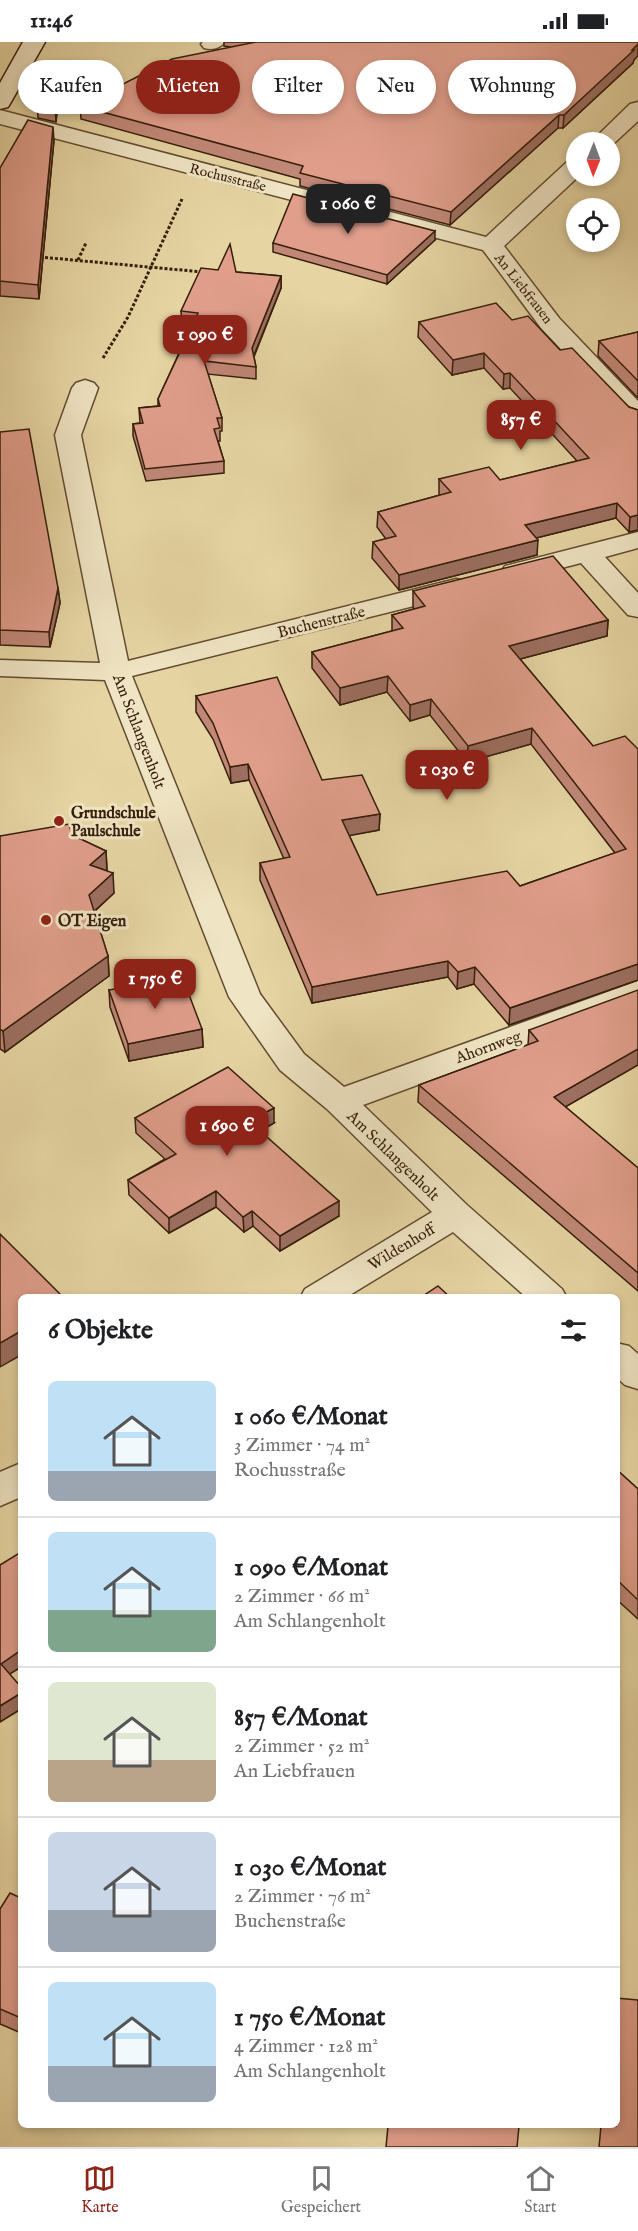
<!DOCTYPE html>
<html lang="de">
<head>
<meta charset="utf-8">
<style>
  body { margin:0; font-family:"IM FELL English",serif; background:#f6f6f6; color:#202124; height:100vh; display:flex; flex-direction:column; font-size:22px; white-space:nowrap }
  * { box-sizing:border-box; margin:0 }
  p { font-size:20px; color:#757577 }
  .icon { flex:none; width:33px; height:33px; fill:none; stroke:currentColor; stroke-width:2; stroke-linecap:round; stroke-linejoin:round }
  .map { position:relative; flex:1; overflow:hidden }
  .panel { position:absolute; left:18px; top:1252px; width:602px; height:834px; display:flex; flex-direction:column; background:#fff; border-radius:9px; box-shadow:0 3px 9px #0003 }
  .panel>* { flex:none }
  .top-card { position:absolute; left:18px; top:18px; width:603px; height:54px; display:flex; gap:12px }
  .needle { width:39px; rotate:181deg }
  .controls { position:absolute; left:566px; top:90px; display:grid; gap:12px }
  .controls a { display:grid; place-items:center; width:54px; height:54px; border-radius:50%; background:#fff; box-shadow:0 3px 9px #0003; font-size:30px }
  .price { position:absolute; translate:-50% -51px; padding:0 14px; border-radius:12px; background:#8f2418; color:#fff; font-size:20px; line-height:39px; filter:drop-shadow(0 2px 3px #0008) }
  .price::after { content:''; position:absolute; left:50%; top:36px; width:18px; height:14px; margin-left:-9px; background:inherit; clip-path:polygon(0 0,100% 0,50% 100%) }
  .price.selected { background:#222; color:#fff }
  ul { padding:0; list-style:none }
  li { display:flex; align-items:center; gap:18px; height:150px; padding:0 30px }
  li+li { border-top:2px solid #e0e0e0 }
  li span { display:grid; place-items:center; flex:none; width:168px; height:120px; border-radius:9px; color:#555 }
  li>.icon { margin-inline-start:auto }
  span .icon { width:72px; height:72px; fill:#fffc; stroke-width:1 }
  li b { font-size:26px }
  h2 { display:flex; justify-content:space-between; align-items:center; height:72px; padding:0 30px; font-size:26px }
  .pill { padding:0 21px; border-radius:27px; background:#fff; box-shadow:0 3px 9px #0003; font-size:21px; line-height:54px }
  .pill.selected { background:#8f2418; color:#fff }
  .status { display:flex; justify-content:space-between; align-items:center; height:42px; padding:0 30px; background:#fff; direction:ltr }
  .status svg { height:16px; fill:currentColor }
  .menu { display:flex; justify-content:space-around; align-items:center; height:84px; border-top:2px solid #e0e0e0; background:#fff; font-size:16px; color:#757577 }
  .menu a { display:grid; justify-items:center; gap:3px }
  .menu .selected { color:#8f2418 }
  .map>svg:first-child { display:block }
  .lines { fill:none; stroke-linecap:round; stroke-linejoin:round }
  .service-casing { stroke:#624c31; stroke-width:3 }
  .minor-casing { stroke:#624c31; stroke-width:3 }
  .secondary-casing { stroke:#361e0b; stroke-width:3 }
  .path { stroke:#361e0b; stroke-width:3; stroke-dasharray:3 2; stroke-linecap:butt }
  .service { fill:#efe4c3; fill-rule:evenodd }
  .minor { fill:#efe4c3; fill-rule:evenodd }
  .secondary { fill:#efe4c3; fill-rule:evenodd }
  .wall { fill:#c18878; stroke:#361e0b; stroke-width:1.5 }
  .shaded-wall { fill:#9d6f61; stroke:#361e0b; stroke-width:1.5 }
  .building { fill:#e09e8b; stroke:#361e0b; stroke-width:1.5 }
  .poi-dot { fill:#8f2418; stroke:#efe4c3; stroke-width:2 }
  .labels { text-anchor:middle; stroke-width:6; stroke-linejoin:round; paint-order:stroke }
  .far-street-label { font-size:14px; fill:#361e0b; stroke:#efe4c3 }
  .street-label { font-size:16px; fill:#361e0b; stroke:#efe4c3 }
  .poi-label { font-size:16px; font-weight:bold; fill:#361e0b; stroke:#efe4c3; text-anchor:start }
</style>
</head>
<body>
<div class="status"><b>11:46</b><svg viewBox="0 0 49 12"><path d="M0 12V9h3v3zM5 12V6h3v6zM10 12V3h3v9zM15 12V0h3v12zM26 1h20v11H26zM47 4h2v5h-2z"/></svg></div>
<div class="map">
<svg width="638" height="2105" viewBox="0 0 638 2105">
  <rect width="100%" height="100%" fill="#e6d5a3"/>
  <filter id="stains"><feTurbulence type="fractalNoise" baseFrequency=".00333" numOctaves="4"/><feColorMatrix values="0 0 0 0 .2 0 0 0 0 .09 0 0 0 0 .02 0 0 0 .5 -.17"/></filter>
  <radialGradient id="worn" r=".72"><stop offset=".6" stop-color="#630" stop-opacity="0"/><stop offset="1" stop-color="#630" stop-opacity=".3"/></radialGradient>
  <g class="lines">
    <g class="service-casing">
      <path id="service" d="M203,0h22c-6,7 -13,8 -21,6l-3,-4z"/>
    </g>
    <g class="minor-casing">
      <g id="minor">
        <path d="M638,60v19l-28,26 -1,-5h-18l39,-38z"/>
        <path d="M0,68l486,127 82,-76 8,-2v17h3l-75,70 55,72 79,83v23l-9,-3 -88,-93 -58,-78 -483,-126z"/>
        <path d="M85,338l9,3 4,5 -17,47 47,226 328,-82 10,2 4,6 -4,6 -334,83 128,318 44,60 40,33 294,-106v23l-275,101 104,100 95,84 5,9h-40l-74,-66 -108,66h-45l5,-9 127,-77 -105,-103 -47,-39 -51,-73 -124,-317 -105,-4v-16l100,3 -45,-228 17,-47 4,-5z"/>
        <path d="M638,490v16l-33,9 33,36v24l-10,-2 -47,-52 -66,17 -10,-2 -4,-6 4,-6z"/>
        <path d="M616,1301l13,3 9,8v35l-13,-4 -9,-8z"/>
        <path d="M21,1421v34l-21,9v-34z"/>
      </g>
    </g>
    <g class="secondary-casing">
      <path id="secondary" d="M23,0h22l-34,60 -3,5 -8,2v-26z"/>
    </g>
    <g class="path">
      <path d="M40,215l163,15"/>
      <path d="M78,218l8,-17"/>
      <path d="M103,316l25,-41 54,-118"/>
    </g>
    <use href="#service" class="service"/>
    <use href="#minor" class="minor"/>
    <use href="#secondary" class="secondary"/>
  </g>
  <g class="wall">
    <path d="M224,0h414l-5,21 -70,65h-5l-108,97 -150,-39v-7l-219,-60 -1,-13 151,-59 -7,-1z"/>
    <path d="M60,38l-4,42 -18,-4 -1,-16z"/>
    <path d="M54,98l-15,159 -39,-3v-128z"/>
    <path d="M435,198l-48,44 -114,-32v-9z"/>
    <path d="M236,230l45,4v12l-27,69 2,10v12l-48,-5 14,44v13h-2v10h-2l6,20v12l-78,8 -13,-45v-12l7,-1 -1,-15 19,-2v-7l34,-74 -10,-1 -1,-13z"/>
    <path d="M512,278l48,30 69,57 9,3v120l-9,2 -13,-14 -80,20 1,17 -138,35 -27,-32 1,-16 13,-3 -9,-12 1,-15 62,-17 -1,-1v-15l61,1 77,-19 -67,-73 -7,1 -19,-21 -32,7 -34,-38 1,-15z"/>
    <path d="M638,290v66l-40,-42 1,-15z"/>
    <path d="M0,390l58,156 2,15 -10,44 -50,-2z"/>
    <path d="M413,549l195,29 -1,16 -87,23 73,87 45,3v231l-129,45 -35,-41 -17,5 -9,-12 -136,26 -52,-123v-17l24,-4 -35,-79 -18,3 -18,-44 -17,-27v-16l126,84 58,34 -1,16 -30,5 28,60 143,-9 95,-33 -84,-109 -64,18 -37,-47 -20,6 -23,-29 -47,13 -28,-37v-16l80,-21v-16l22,-6 -1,-2z"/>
    <path d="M72,793l34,16 1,20 7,22 -20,19 14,44 1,20 -104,76 -5,-3v-213z"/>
    <path d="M109,948l93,39 1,18 -74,14 -19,-54z"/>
    <path d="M529,988l109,35 -73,42 73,61v123l-220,-189 1,-17 109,-40z"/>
    <path d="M135,1076l139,5 -14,8 79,85 -59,35 -27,-25 -9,6 -28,-25 -47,26 -40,-38 -1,-15 37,-21 -29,-26z"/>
    <path d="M616,1427l22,20v130l-22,-20z"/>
    <path d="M21,1856v135l-21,-9v-115z"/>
  </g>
  <g class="shaded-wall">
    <path d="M638,2v12l-4,4 -1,3 -70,65 1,-13z"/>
    <path d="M59,22l1,16 -4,42 -1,-15z"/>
    <path d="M559,73l-1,13 -108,97 1,-13z"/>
    <path d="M53,85l1,13 -15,159 -1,-14z"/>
    <path d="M435,189v9l-48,44v-9z"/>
    <path d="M281,234v12l-29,72v-12z"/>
    <path d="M484,311v15l-32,7 1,-15z"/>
    <path d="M510,331v15l-7,1 1,-15z"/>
    <path d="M617,461l-1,15 -92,23 1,-16z"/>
    <path d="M638,473v15l-9,2 1,-15z"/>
    <path d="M538,498l-1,15 -138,35v-15z"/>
    <path d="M58,546l2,15 -10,44 -1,-15z"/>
    <path d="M608,578l-1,16 -98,26v-16z"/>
    <path d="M388,634l-1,16 -47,13v-17z"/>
    <path d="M431,657l-1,16 -20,6v-16z"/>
    <path d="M532,686l-1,16 -64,18 1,-16z"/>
    <path d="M248,722l1,16 -18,3 -1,-16z"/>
    <path d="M380,772l-1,16 -37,7v-17z"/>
    <path d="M106,809l1,20 -17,-6z"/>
    <path d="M113,831l1,20 -24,22 -1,-20z"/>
    <path d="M108,914l1,20 -104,76 -2,-21z"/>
    <path d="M448,919v16l-136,26v-16z"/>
    <path d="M638,922v16l-129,45 1,-17z"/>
    <path d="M475,925l-1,17 -17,5 1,-17z"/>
    <path d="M202,987l1,18 -74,14 -1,-17z"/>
    <path d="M638,1007v16l-85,49 1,-17z"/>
    <path d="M274,1066v15l-25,14v-16z"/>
    <path d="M216,1149v16l-47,26v-15z"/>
    <path d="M339,1159v15l-59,35v-15z"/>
    <path d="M252,1169l1,15 -9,6 -1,-15z"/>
    <path d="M21,1289v24l-21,12v-24z"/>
    <path d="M21,1608v17l-19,12 -1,-15z"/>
    <path d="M21,1651v16l-21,13v-16z"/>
  </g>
  <g class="building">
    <path d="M256,0h382v2l-6,6h2l-70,65h-5l-108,97 -151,-39 3,-7 -223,-60 92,-47z"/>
    <path d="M59,22l-4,43 -18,-5z"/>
    <path d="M28,78l25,7 -15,158 -38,-4v-113z"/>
    <path d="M293,152l142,37 -48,44 -114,-32z"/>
    <path d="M230,202l6,28 45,4 -29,72 4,19 -52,-6 18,57h-5l3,10 -6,1 10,32 -79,8 -12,-45 10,-1 -4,-15 21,-2 -2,-7 40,-86 -17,-2 20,-43 17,2z"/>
    <path d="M496,261l16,17 16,-4 32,34 12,-2 57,59 9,3v105l-8,2 -13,-14 -92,22 13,15 -139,35 -26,-33 23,-6 -18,-24 73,-20 -12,-13 50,-12 11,13 89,-22 -79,-85 -6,1 -20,-21 -31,7 -34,-38z"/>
    <path d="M638,290v49l-39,-40z"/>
    <path d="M29,387l29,159 -9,44 -49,-2v-198z"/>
    <path d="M553,514l55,64 -99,26 84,100 32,-10 13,13v215l-128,44 -35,-41 -17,5 -10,-11 -136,26 -52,-124 30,-6 -42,-93 -18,3 -17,-44 -17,-27 81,-19 45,103 40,-5 18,39 -38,6 35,75 130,-24 13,15 106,-37 -94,-121 -64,18 -37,-47 -21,6 -22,-29 -48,12 -28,-36 91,-24 -11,-13 33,-9 -12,-15z"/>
    <path d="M69,782l3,11 34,16 -16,14 23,8 -24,22 19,61 -105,75 -3,-2v-193z"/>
    <path d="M182,934l20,53 -74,15 -19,-54z"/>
    <path d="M638,948v59l-84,48 84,71v105l-219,-188 119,-44 -9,-11z"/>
    <path d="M228,1025l46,41 -25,13 90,80 -59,35 -28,-25 -9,6 -27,-26 -47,27 -41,-38 48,-26 -41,-36z"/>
    <path d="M0,1192l64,64h-43v33l-21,12z"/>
    <path d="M438,1244l13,12h-31z"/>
    <path d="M616,1427l22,20v111l-22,-21z"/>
    <path d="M21,1510v98l-20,14 20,23v6l-21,13v-141z"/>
    <path d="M10,1851l11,5v120l-21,-9v-100z"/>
    <path d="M616,1956l22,2v147h-39l2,-21h15z"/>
    <path d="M388,2084h131l-2,21h-131z"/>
  </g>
  <g class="poi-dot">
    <circle cx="59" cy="779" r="6"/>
    <circle cx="46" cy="878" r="6"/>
  </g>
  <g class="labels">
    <g class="far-street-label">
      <text transform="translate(228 135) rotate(14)" y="5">Rochusstraße</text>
      <text transform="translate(524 246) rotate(52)" y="5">An Liebfrauen</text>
    </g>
    <g class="street-label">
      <text transform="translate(321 579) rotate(-14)" y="6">Buchenstraße</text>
      <text transform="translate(140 689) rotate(69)" y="6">Am Schlangenholt</text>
      <text transform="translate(488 1004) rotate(-20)" y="6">Ahornweg</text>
      <text transform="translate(394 1113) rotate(44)" y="6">Am Schlangenholt</text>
      <text transform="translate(401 1204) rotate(-31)" y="6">Wildenhoff</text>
    </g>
    <g class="poi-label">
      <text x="71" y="776">Grundschule<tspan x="71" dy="18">Paulschule</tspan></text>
      <text x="58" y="884">OT Eigen</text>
    </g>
  </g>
  <rect width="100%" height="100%" filter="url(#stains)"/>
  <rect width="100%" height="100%" fill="url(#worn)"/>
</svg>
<div class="controls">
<a><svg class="needle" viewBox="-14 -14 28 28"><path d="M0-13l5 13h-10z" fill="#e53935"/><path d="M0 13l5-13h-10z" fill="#757577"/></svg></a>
<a><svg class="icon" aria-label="locate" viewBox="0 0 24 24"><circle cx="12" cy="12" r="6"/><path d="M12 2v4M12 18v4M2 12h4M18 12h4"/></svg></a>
</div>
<b class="price selected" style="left:348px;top:193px">1 060 €</b>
<b class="price" style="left:205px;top:324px">1 090 €</b>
<b class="price" style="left:521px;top:409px">857 €</b>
<b class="price" style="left:447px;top:759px">1 030 €</b>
<b class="price" style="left:155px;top:968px">1 750 €</b>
<b class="price" style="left:227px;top:1115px">1 690 €</b>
<div class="top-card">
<a class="pill">Kaufen</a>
<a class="pill selected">Mieten</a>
<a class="pill">Filter</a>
<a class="pill">Neu</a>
<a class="pill">Wohnung</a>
</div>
<section class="panel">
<h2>6 Objekte<svg class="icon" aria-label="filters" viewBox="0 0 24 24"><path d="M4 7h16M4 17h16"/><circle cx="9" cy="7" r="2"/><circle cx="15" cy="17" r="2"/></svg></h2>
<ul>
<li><span style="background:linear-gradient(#bfe0f5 75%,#9aa5b1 0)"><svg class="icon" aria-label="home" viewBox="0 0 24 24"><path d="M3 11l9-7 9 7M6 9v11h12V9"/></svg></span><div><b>1 060 €/Monat</b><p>3 Zimmer · 74 m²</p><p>Rochusstraße</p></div></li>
<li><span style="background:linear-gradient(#bfe0f5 65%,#7fa58c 0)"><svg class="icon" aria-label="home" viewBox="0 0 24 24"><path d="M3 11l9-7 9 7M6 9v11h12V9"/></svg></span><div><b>1 090 €/Monat</b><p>2 Zimmer · 66 m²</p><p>Am Schlangenholt</p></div></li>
<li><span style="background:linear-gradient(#dfe7d0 65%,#b9a48a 0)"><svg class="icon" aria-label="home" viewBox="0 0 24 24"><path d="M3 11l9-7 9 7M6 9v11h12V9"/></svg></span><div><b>857 €/Monat</b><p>2 Zimmer · 52 m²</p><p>An Liebfrauen</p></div></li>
<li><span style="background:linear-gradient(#c9d6e8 65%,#9aa5b1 0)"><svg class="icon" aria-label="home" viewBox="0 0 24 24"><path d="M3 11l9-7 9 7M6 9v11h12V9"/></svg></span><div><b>1 030 €/Monat</b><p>2 Zimmer · 76 m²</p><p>Buchenstraße</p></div></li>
<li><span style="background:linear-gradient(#bfe0f5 70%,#9aa5b1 0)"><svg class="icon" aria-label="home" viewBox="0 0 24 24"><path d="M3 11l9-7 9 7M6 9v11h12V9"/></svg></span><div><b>1 750 €/Monat</b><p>4 Zimmer · 128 m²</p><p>Am Schlangenholt</p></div></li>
</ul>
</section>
</div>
<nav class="menu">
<a class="selected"><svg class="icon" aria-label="map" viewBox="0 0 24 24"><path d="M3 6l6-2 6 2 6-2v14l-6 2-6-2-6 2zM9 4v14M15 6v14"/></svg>Karte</a>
<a><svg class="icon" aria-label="saved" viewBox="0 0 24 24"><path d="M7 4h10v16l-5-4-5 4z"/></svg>Gespeichert</a>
<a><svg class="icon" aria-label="home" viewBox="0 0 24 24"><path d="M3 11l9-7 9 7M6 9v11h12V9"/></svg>Start</a>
</nav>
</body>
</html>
